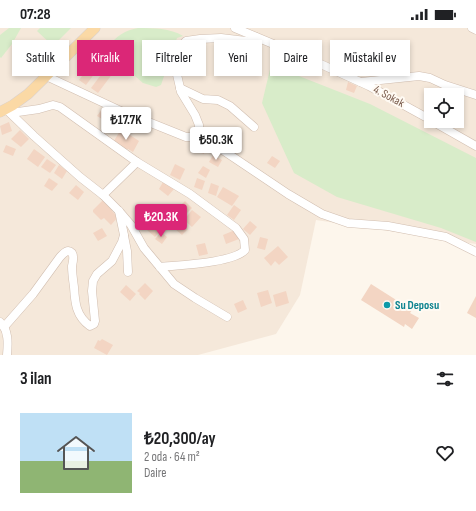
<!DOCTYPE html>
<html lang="tr">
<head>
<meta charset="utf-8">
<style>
  body { margin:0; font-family:"Sofia Sans Condensed",sans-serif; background:#f2f2f2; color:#202124; height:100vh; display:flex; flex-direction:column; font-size:15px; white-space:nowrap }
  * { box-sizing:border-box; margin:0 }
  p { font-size:13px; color:#757577 }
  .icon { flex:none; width:22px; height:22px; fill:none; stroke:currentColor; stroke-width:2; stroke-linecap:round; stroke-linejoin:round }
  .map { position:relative; height:327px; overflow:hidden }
  .side { display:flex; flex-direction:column; background:#fff; flex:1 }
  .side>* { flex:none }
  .hud { position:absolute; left:12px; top:12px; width:452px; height:36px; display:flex; gap:8px }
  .controls { position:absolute; left:424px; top:60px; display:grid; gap:8px }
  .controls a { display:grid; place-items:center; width:40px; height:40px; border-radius:0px; background:#fff; box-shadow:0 2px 6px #0003; font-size:20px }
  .price { position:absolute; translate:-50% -34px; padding:0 9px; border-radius:4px; background:#fff; color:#222; font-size:13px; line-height:26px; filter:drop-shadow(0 1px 2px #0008) }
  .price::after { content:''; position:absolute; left:50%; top:24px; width:12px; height:9px; margin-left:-6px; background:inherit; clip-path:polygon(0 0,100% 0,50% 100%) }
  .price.current { background:#db2777; color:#fff }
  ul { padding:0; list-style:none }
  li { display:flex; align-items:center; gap:12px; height:100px; padding:0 20px }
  li span { display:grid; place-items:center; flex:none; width:112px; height:80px; border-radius:0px; color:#555 }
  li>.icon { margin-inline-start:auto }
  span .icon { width:48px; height:48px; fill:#fffc; stroke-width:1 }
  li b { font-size:17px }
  h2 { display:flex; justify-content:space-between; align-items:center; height:48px; padding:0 20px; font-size:17px }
  .pill { padding:0 14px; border-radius:0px; background:#fff; box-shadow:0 2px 6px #0003; font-size:14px; line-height:36px }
  .pill.current { background:#db2777; color:#fff }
  .status { display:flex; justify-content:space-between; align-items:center; height:28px; padding:0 20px; background:#fff; direction:ltr }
  .status svg { height:11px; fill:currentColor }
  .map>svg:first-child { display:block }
  .residential { fill:#f5e8da; fill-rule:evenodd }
  .green { fill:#d8ecc9 }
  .building { fill:#f3d5c3 }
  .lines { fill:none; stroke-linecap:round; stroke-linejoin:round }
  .minor-casing { stroke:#d1beb0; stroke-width:9 }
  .major-casing { stroke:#dad1cd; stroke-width:11 }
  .minor { stroke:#fff; stroke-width:8 }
  .major { stroke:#fbd9a5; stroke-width:10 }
  .culture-dot { fill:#0f9aa8; stroke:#fffaf3; stroke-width:1.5 }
  .labels { text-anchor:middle; stroke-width:4; stroke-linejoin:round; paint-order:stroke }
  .street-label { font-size:12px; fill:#7a5c4d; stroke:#fffaf3 }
  .culture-label { font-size:12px; font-weight:bold; fill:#0d838f; stroke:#fffaf3; text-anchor:start }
</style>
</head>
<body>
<div class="status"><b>07:28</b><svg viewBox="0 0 49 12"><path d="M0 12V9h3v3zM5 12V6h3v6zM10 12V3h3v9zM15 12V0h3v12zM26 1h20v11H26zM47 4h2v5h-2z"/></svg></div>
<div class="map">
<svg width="476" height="327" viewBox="0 0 476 327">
  <rect width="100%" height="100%" fill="#fdf6ec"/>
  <path class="residential" d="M0,0h476v216l-160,-24 -16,75 -24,39 -78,21h-198zM431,67h26v26h-26z"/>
  <g class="green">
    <path d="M9,0h12l-9,16 -11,14 -1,-1v-22z"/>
    <path d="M40,0h31l-18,18 -16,-15z"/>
    <path d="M138,0c16,0 32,0 45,8l-6,2 -16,47 -5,2 -13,-4 -32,-28 -2,-8c6,-11 17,-17 29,-19z"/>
    <path d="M271,37l99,39 106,54v84l-35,-14 -104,-31 -43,-24 -32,-70z"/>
  </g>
  <g class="building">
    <path d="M33,13l8,9 -5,6 -9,-8z"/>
    <path d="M97,28l7,5 -18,24 -7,-5z"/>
    <path d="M109,36l7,5 -18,24 -7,-5z"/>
    <path d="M348,54l9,4 -3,7 -8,-3z"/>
    <path d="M102,81l9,6 -4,7 -10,-6z"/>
    <path d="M9,94l3,9 -10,4 -2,-9z"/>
    <path d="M121,101l18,12 -6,11 -5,-3 -3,1 -11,-9z"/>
    <path d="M20,102l9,9 -8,8 -10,-8z"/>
    <path d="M197,114l9,2 -2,10 -9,-3z"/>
    <path d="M6,117l10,4 -3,7 -10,-4z"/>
    <path d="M34,121l11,8 -7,10 -11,-8z"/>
    <path d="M213,127l9,5 -4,7 -9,-5z"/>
    <path d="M272,128l8,5 -5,7 -8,-5z"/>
    <path d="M47,131l9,6 -6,8 -9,-6z"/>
    <path d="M175,136l10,5 -5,11 -10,-5z"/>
    <path d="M59,137l8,6 -5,8 -8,-6z"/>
    <path d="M203,138l7,4 -4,8 -8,-5z"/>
    <path d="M49,150l9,6 -6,7 -8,-5z"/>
    <path d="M197,150l8,3 -3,9 -8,-3z"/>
    <path d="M163,154l11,7 -6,7 -9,-7z"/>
    <path d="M211,155l8,3 -3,10 -8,-3z"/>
    <path d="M76,157l8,7 -6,8 -9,-7z"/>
    <path d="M223,159l16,9 -7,10 -15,-9z"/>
    <path d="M103,172l10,9 -1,2 6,6 -7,8 -7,-7 -3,2 -8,-8v-2z"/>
    <path d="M185,173l7,7 -9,9 -7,-7z"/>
    <path d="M234,177l7,5 -7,10 -7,-5z"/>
    <path d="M192,182l9,7 -9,10 -8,-7z"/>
    <path d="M156,190l8,7 -9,12 -8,-7z"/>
    <path d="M250,193l7,6 -7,8 -7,-6z"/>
    <path d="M180,195l8,6 -6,6 -7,-6z"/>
    <path d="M102,200l5,8 -9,5 -5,-8z"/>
    <path d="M235,202l4,9 -13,5 -3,-9z"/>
    <path d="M161,204l6,5 -5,7 -7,-5z"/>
    <path d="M260,209l8,2 -3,11 -8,-2z"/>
    <path d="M205,215l3,11 -9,2 -3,-11z"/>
    <path d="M278,218l10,11 -9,8 -4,-4 -4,5 -7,-8z"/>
    <path d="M145,255l8,8 -8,9 -6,-6 1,-1 -3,-2z"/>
    <path d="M371,256l41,26 -2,3 9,5 -7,11 -7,-5 -1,3 -43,-27z"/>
    <path d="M126,257l10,9 -6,7 -10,-9z"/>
    <path d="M268,262l4,13 -11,4 -4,-14z"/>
    <path d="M286,263l3,12 -13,4 -3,-12z"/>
    <path d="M476,268v22l-9,-5z"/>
    <path d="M243,272l4,9 -9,4 -4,-9z"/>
    <path d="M102,311l11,6 -6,10 -13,-7 4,-8 2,1z"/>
  </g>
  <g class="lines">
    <g class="minor-casing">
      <g id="minor">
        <path d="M235,0l79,33 55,25 62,34"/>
        <path d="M472,0l4,2"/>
        <path d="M46,48l75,35 65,26h8l5,-3v-9l-4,-10 -14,-23 -6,-26v-9l3,-8 8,-8 14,-2 21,-1 33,4 2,-5"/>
        <path d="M361,54l58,-6 11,2 15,7 31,10"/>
        <path d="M180,60l23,11 15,1 12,6 24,21"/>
        <path d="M8,83l26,25 46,41 23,18 16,16 12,14 13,23 30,36 21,14 32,19"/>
        <path d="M11,85l28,-4 14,-4 7,2 77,55 53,32 46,34 8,11 1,11c-12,13 -66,15 -85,17"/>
        <path d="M432,93l44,25"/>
        <path d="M196,107l28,16 64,43 34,20 26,9 40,3 58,11 30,15"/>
        <path d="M103,167l34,-33"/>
        <path d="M124,208l3,15 1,21"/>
        <path d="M0,294c9,8 8,22 7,33"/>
        <path d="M4,299l29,-33 27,-37c3,-3 7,-9 12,-4 2,3 1,9 0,13 0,7 1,14 2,21 1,16 2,29 16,39l4,-2 1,-3 -3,-30 1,-10 4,-7 15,-13 10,-19 2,-7 -5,-24"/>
      </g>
    </g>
    <g class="major-casing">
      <path id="major" d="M0,84l13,-7 15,-11 67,-66"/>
    </g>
    <use href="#minor" class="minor"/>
    <use href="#major" class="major"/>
  </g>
  <circle class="culture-dot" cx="387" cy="277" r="4"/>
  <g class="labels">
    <g class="street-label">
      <text transform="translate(389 68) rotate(28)" y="4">4. Sokak</text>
    </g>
    <g class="culture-label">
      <text x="395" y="281">Su Deposu</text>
    </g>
  </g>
</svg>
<div class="controls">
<a><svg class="icon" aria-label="locate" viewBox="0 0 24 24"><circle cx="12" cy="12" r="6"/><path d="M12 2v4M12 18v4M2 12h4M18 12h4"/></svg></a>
</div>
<b class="price" style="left:126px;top:113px">₺17.7K</b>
<b class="price" style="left:216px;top:133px">₺50.3K</b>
<b class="price current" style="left:161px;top:210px">₺20.3K</b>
<div class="hud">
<a class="pill">Satılık</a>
<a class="pill current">Kiralık</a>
<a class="pill">Filtreler</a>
<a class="pill">Yeni</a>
<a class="pill">Daire</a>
<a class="pill">Müstakil ev</a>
</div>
</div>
<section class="side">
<h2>3 ilan<svg class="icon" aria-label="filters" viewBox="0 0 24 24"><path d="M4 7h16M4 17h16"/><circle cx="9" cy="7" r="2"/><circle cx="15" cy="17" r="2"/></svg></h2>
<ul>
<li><span style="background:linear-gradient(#bfe0f5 60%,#8fb573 0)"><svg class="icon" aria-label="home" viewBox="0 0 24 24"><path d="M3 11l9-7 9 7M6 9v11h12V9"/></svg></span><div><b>₺20,300/ay</b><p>2 oda · 64 m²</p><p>Daire</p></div><svg class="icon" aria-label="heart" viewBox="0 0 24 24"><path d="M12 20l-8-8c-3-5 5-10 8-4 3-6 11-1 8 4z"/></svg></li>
</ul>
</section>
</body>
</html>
